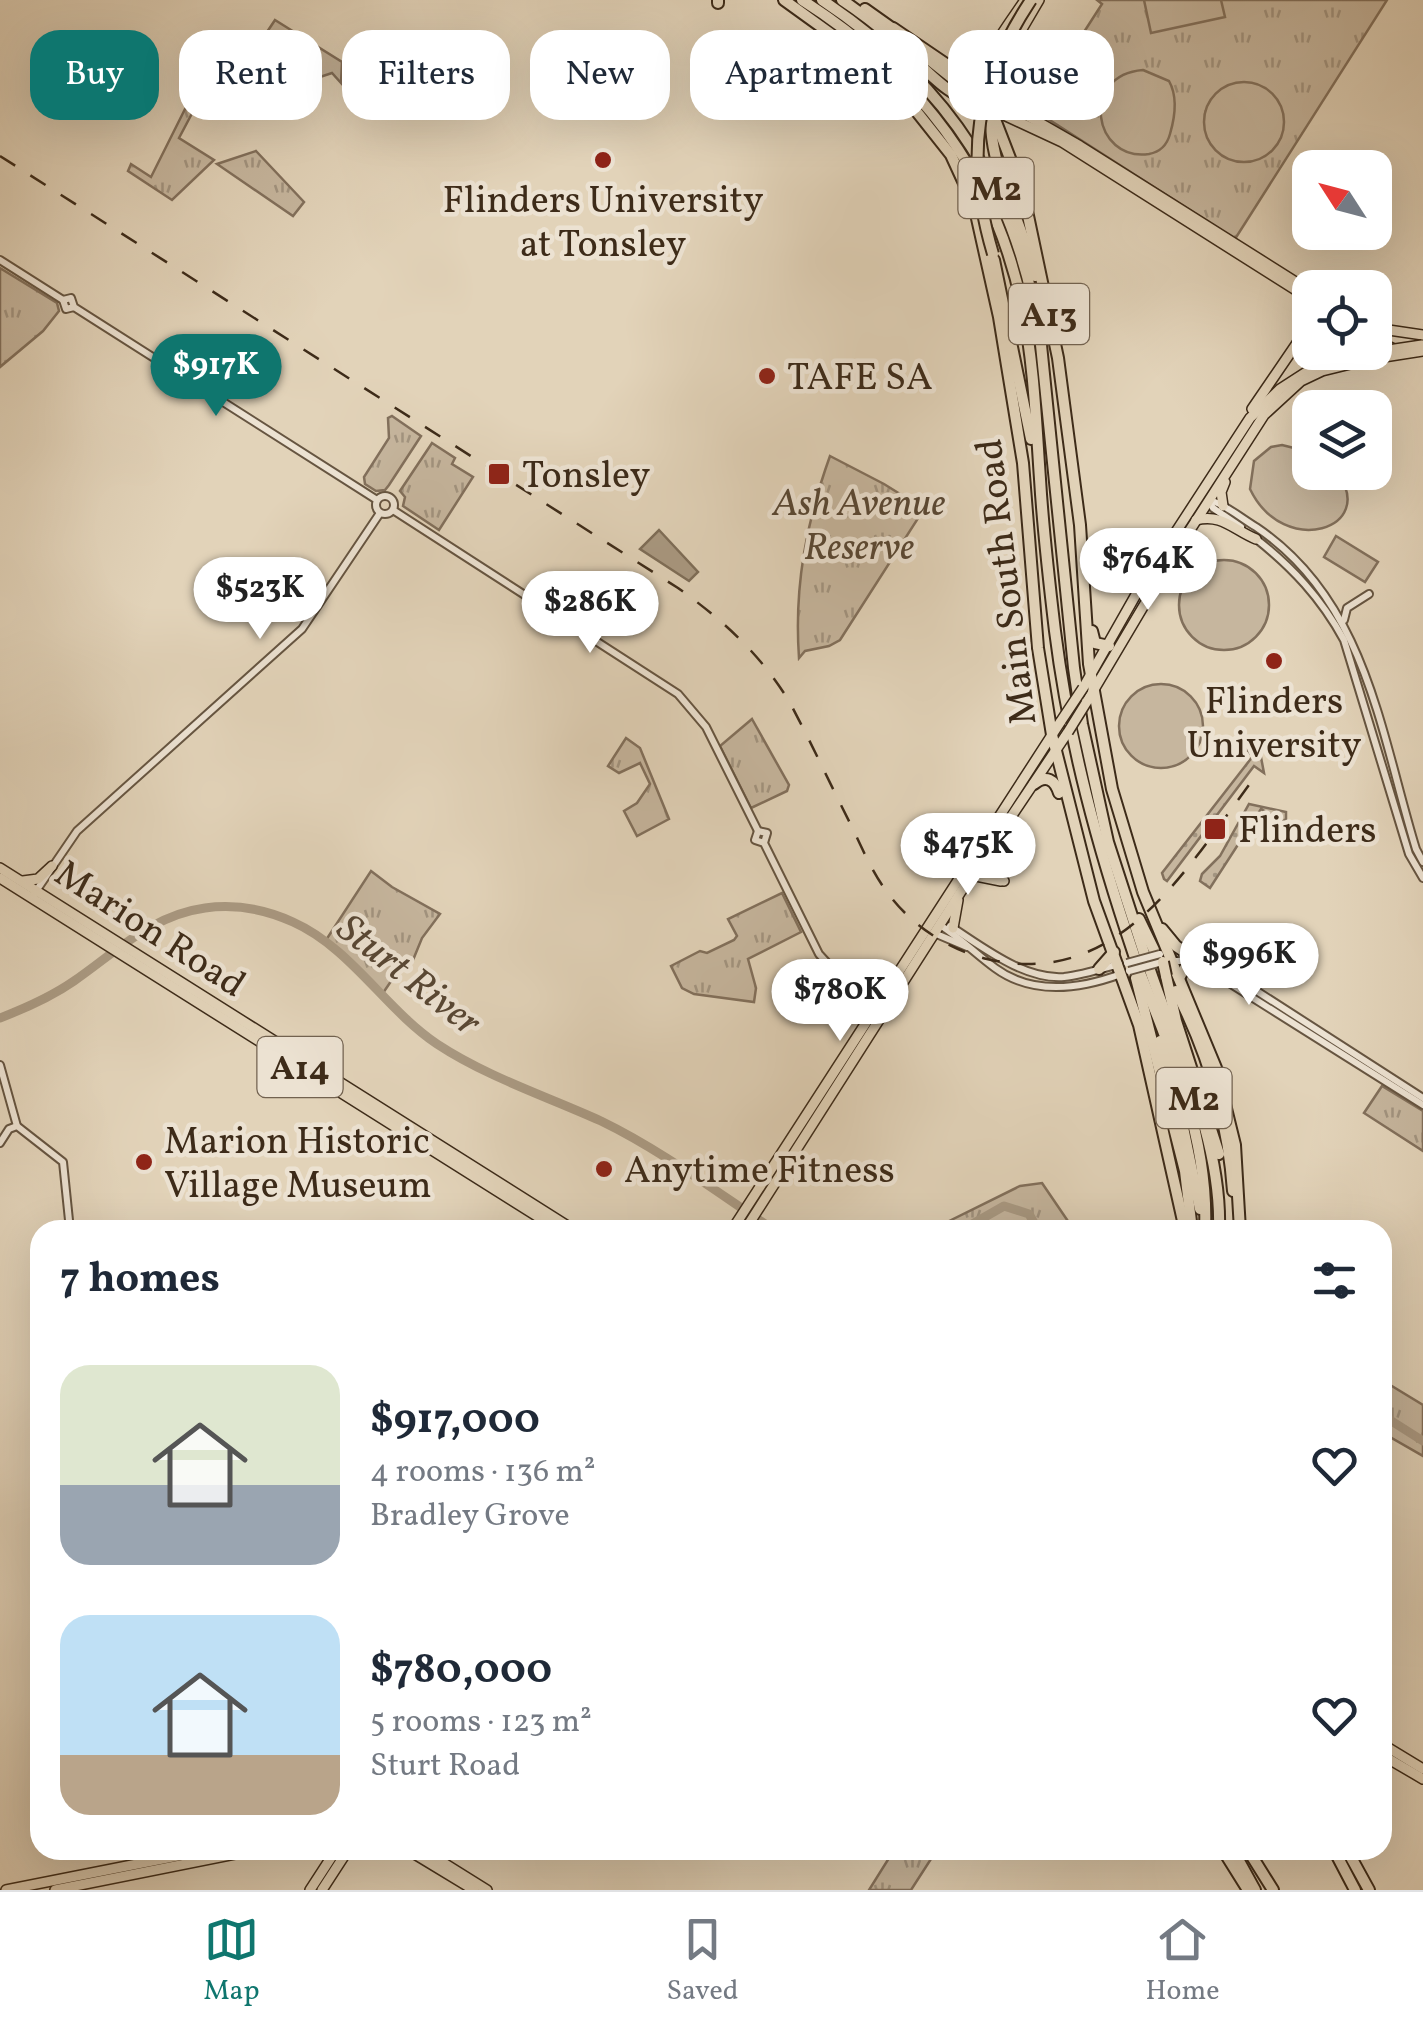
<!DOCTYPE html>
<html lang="en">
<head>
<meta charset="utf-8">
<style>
  body { margin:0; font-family:Vollkorn,serif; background:#f2f2f3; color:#1f2937; height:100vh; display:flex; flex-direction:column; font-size:38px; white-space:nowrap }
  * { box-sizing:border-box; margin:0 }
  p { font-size:32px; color:#747a83 }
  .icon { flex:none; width:55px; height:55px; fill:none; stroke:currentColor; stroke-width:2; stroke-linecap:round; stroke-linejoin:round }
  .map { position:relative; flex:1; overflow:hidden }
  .side { position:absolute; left:30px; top:1220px; width:1362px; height:640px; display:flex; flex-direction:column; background:#fff; border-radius:30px; box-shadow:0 10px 40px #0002 }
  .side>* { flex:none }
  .guide { position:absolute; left:30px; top:30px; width:1365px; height:90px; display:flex; gap:20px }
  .needle { width:65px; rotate:306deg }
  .tools { position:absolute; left:1292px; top:150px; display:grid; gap:20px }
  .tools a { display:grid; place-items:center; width:100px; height:100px; border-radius:20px; background:#fff; box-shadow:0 10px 40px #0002; font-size:50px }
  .price { position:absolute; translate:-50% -85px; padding:0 22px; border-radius:35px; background:#fff; color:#222; font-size:32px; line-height:65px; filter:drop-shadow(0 2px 5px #0008) }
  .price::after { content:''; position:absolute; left:50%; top:60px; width:30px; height:22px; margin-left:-15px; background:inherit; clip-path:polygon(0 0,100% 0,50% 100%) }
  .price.current { background:#0f766e; color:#fff }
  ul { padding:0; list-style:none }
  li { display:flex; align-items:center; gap:30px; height:250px; padding:0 30px }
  li span { display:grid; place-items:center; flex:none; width:280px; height:200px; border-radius:30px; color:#555 }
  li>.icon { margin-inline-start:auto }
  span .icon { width:120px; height:120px; fill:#fffc; stroke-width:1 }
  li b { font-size:42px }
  h2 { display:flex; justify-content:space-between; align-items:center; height:120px; padding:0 30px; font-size:42px }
  .pill { padding:0 35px; border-radius:30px; background:#fff; box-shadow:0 10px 40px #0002; font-size:35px; line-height:90px }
  .pill.current { background:#0f766e; color:#fff }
  .dock { display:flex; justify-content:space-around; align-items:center; height:140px; border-top:2px solid #e0e1e3; background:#fff; font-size:28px; color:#747a83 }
  .dock a { display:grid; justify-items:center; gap:5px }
  .dock .current { color:#0f766e }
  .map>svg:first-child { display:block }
  .grass { fill:url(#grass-dots); stroke:#82705c; stroke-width:2.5 }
  .park { fill:url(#park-tufts); stroke:#82705c; stroke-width:2.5 }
  .pitch { fill:#c6b69e; stroke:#82705c; stroke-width:2.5 }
  .water { fill:#aa9a83; stroke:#7e6e59; stroke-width:2.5 }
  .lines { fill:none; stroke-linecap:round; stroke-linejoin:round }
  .river { stroke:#aa9a83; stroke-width:9 }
  .minor-casing { stroke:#665541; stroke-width:10 }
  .major-casing { stroke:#3d2b19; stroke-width:12 }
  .highway-casing { stroke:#3d2b19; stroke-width:14 }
  .minor { stroke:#ece2d2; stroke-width:6 }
  .major { stroke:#e2d3b9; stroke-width:9 }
  .highway { stroke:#e2d3b9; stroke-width:10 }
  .rail { stroke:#3d2b19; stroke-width:2.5; stroke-dasharray:18 18; stroke-linecap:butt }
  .minor-bridge-casing { stroke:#665541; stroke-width:10; stroke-linecap:butt }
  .major-bridge-casing { stroke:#3d2b19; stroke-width:12; stroke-linecap:butt }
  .highway-bridge-casing { stroke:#3d2b19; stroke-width:14; stroke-linecap:butt }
  .minor-bridge { stroke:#ece2d2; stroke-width:6 }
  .major-bridge { stroke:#e2d3b9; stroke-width:9 }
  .highway-bridge { stroke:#e2d3b9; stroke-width:10 }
  .poi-dot { fill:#8f2418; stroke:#ece2d2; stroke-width:4 }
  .labels { text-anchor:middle; stroke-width:9; stroke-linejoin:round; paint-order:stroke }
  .shield { fill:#ece2d2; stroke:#726250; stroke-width:2.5 }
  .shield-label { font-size:35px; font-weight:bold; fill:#3d2b19 }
  .poi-label { font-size:38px; fill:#3d2b19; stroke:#ece2d2; text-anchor:start }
  .park-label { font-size:38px; font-style:italic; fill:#584734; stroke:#ece2d2 }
  .street-label { font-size:38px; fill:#3d2b19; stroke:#ece2d2 }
  .water-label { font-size:40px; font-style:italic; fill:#584734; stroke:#ece2d2 }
</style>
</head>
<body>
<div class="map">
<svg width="1423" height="1890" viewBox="0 0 1423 1890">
  <defs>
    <pattern id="grass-dots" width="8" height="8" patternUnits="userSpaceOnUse" patternTransform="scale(2.5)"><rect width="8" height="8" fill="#c6b69e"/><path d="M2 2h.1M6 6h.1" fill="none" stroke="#a29480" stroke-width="1.8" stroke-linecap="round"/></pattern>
    <pattern id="park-tufts" width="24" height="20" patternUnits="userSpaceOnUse" patternTransform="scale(2.5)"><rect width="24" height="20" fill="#c6b69e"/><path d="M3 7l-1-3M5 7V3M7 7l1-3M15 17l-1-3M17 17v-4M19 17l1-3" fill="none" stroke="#a29480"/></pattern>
  </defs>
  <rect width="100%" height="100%" fill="#e2d3b9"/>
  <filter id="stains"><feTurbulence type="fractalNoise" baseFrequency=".002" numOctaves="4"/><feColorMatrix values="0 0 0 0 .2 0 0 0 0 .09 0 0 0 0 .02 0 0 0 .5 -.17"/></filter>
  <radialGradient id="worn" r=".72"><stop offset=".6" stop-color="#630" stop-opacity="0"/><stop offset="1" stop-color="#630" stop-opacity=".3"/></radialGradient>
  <g class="grass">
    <path d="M1251,746l4,6h5l4,21 -10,-7 -87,115 -3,-2 -2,-6 91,-117 -7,-6z"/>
    <path d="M1249,804l37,8v7l-4,3 -21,-13 -51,79 -10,-7 2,-7 18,-18z"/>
  </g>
  <g class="park">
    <path d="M1097,0h290l-152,239 -223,-143 6,-40 9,-21 39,25 36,-56z"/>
    <path d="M275,20l67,42 -1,21 -9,-10 -39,13 -8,-25 -26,-17z"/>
    <path d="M190,99l7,5 -18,34 35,22 -42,40 -44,-29 3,-7 20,13z"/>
    <path d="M256,151l48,51 -11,14 -76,-52z"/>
    <path d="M0,268l57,35 2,8 -16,20 -43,36z"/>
    <path d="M392,416l29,20 -32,49 -4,5 -9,1 -11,-7 -1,-7 25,-39 -1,-20z"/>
    <path d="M432,443l23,15 -3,6 21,13 -34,53 -36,-24 2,-9 -5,-6z"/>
    <path d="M830,456l54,28 40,25 -84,131 -11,6 -24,5 -6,7c-5,-71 7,-135 31,-202z"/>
    <path d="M752,719l37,66 -2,6 -36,17 -31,-62z"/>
    <path d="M626,738l14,10 29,71 -32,17 -13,-25 13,-8 13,-19 -10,-21 -21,10 -11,-7z"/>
    <path d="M371,871l21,16 48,27 -18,24 -9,22 -11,5 -19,28 -57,-53z"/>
    <path d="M782,893l19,39 -53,27 8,29 -2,14 -60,-8 -12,-6 -11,-22 29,-15 7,2 27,-13 3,-4 -9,-17z"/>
    <path d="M1382,1086l41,25v40l-59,-38z"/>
    <path d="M1042,1183l32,47h-143l89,-44z"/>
    <path d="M1382,1380l41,25v51l-40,-23z"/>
    <path d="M894,1850h27l10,9 -20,31h-42z"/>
  </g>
  <g class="pitch">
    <path d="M1144,0h77l4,17 -74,16z"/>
    <path d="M1143,70l26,11c9,16 6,36 1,53 -3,11 -10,18 -21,20 -56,8 -70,-79 -6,-84z"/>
    <circle cx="1244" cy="122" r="40"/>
    <path d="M1282,445l28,7v20l27,1c42,55 -53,87 -87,16l4,-28 17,-14z"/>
    <path d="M1336,536l42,26 -13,20 -41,-25z"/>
    <circle cx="1224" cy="605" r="45"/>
    <circle cx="1161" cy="726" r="42"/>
  </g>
  <path class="water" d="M659,530l39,42 -9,9 -49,-32z"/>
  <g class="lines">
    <g class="river">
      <path d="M0,1018c26,-10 51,-21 74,-37 42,-29 78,-66 131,-73 30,-4 60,1 88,14 58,26 92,87 144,122 50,33 109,52 164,77 60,29 117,72 173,109"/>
      <path d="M962,1230l42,-24 25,8 9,16"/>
      <path d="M1382,1415l41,26"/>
    </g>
    <g class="minor-casing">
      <g id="minor">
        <path d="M0,260l63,40"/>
        <path d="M74,307l-3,-9 -8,2 3,9 8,-2 303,193"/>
        <circle cx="385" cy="505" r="9"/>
        <path d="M1210,500c16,5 31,18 46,27 110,74 124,204 160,322l7,13"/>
        <path d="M1209,501l4,7 28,19"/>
        <path d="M393,510l285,184 28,33 52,104"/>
        <path d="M1255,538c37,29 66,60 89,102l65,214 14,24"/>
        <path d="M1344,620l3,-12 22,-14"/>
        <path d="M764,843l-9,-3 3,-9 9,2 -3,10 55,111 11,12 51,33"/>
        <path d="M34,894l43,-63 225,-202 78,-116"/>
        <path d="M940,925c20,13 36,29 55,43 38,28 85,21 126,6"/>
        <path d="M950,926c33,21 74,54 114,51 19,-2 37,-8 55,-13"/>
        <path d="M934,933l33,14"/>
        <path d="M1181,951l26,8 216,139"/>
        <path d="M1170,961h18l19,8 216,136"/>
        <path d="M0,1065l17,61 46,36 7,68"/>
        <path d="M0,1143l9,-14 8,-3"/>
      </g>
    </g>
    <g class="major-casing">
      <g id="major">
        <path d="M1039,0l-34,58 -12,38 87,50 230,145"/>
        <path d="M1011,54l-5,40 6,12"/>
        <path d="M981,92c-2,-32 27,-66 44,-92"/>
        <path d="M991,109l71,33 248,157"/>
        <path d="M1375,328l48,7"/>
        <path d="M1375,340l21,10"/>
        <path d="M1252,409l58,-85"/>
        <path d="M1223,506l-2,-14 4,-10"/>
        <path d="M1196,520c25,-7 38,10 60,19"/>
        <path d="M1083,688l59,-104 108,-166 30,-29 31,-20 62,-17"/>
        <path d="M1086,703l86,-145 92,-143 37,-34 21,-10 49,-12"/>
        <path d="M991,850l-2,17 15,14"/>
        <path d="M0,868l574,362"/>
        <path d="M971,875l30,6"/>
        <path d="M0,878l559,352"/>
        <path d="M23,881l15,-2 14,-13"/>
        <path d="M953,928l5,-28"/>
        <path d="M732,1230l329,-509"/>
        <path d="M745,1230l215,-337 108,-161"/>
        <path d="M1382,1744l41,25"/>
        <path d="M1382,1755l41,24"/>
        <path d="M408,1850l66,40"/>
        <path d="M423,1850l64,40"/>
        <path d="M6,1890l202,-40"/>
        <path d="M55,1890l201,-40"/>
        <path d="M310,1890l26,-40"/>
        <path d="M322,1890l26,-40"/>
      </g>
    </g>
    <g class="highway-casing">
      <g id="highway">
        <path d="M784,0l79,57 46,45 42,53 23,50 25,112 24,146 15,185 14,87 42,166 45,124 46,205"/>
        <path d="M802,0c115,73 192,171 220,305 12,57 14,117 18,174 3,51 9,102 15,152 14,112 43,217 79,324"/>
        <path d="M822,0c128,85 197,192 219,345l33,323 8,56 26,118 36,111"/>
        <path d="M842,0c18,12 35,25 51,39 29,26 56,62 96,69"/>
        <path d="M718,3v-3"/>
        <path d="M865,9l31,22"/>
        <path d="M893,28l100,68c-12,61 29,122 42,180"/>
        <path d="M916,49l65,52"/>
        <path d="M960,70l16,3 10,-5"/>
        <path d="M991,109l32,83 35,166 22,167 9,139 23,125 31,103 73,176 19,77 5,85"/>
        <path d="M994,260l37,179"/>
        <path d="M1092,631l3,12 14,3"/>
        <path d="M1034,784c12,-10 21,-4 25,9"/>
        <path d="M1139,919l15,31"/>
        <path d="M1162,929l14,17 9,6"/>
        <path d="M1099,969l15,-17"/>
        <path d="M1150,970c28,82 72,173 69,260"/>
        <path d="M1140,973c33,80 69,169 65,257"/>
        <path d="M1166,976l10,45 43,133"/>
        <path d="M1136,978l49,193 7,59"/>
        <path d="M1179,978l6,-10 22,1"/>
        <path d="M1176,991c32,62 52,130 57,200"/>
        <path d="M1160,1041l19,67 21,101"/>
        <path d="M1223,1850l25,40"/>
        <path d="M1233,1850l22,40"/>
        <path d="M1248,1850l25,40"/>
        <path d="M1334,1850l21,40"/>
        <path d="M1347,1850l22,40"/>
      </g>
    </g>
    <use href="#minor" class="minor"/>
    <use href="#major" class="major"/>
    <use href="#highway" class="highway"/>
    <path class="rail" d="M0,156l678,432c46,33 82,66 111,113 22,41 41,83 62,124 11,23 21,47 36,67 24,33 60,57 100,67 135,32 202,-96 271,-186"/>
    <g class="minor-bridge-casing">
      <g id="minor-bridge">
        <path d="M1127,963l33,-9"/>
        <path d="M1129,971l33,-9"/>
      </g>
    </g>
    <g class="major-bridge-casing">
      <g id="major-bridge">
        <path d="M1375,352l47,-7"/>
        <path d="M1371,359l52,-8"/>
        <path d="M1061,721l22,-33"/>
        <path d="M1068,732l18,-29"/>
      </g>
    </g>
    <g class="highway-bridge-casing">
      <g id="highway-bridge">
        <path d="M993,254c-29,-98 -18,-169 38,-254"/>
        <path d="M1163,962l3,14"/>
      </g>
    </g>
    <use href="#minor-bridge" class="minor-bridge"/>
    <use href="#major-bridge" class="major-bridge"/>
    <use href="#highway-bridge" class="highway-bridge"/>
  </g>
  <g class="poi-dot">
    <circle cx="603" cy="160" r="10"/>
    <circle cx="767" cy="376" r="10"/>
    <rect x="487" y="462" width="24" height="24" rx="5"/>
    <circle cx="1274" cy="661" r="10"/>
    <rect x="1203" y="817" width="24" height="24" rx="5"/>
    <circle cx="144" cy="1162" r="10"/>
    <circle cx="604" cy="1169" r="10"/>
  </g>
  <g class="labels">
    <g class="shield">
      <rect x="958.5" y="158" width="75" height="60" rx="8"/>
      <rect x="1009" y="284" width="80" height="60" rx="8"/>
      <rect x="257.5" y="1037" width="85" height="60" rx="8"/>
      <rect x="1156.5" y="1068" width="75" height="60" rx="8"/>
    </g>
    <g class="shield-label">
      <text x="996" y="200">M2</text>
      <text x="1049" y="326">A13</text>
      <text x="300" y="1079">A14</text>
      <text x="1194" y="1110">M2</text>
    </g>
    <g class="poi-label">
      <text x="603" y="212" text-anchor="middle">Flinders University<tspan x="603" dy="44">at Tonsley</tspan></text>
      <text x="787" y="389">TAFE SA</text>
      <text x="522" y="487">Tonsley</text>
      <text x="1274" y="713" text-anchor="middle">Flinders<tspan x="1274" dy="44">University</tspan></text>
      <text x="1238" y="842">Flinders</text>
      <text x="164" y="1153">Marion Historic<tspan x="164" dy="44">Village Museum</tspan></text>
      <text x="624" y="1182">Anytime Fitness</text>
    </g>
    <g class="park-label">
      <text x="859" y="515">Ash Avenue<tspan x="859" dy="44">Reserve</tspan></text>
    </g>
    <g class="street-label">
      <text transform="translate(1005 582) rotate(-97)" y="13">Main South Road</text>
      <text transform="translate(151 928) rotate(33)" y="13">Marion Road</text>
    </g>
    <g class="water-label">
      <text transform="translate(410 974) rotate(38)" y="14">Sturt River</text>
    </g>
  </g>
  <rect width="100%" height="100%" filter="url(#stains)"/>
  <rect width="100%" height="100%" fill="url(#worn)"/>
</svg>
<div class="tools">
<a><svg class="needle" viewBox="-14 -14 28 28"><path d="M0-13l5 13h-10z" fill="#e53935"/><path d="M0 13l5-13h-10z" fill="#747a83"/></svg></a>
<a><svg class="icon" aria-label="locate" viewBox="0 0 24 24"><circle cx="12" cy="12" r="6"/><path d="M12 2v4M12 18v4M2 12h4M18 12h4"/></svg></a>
<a><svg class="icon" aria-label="layers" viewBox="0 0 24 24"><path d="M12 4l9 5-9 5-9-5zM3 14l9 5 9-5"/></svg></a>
</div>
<b class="price current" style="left:216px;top:419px">$917K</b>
<b class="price" style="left:1148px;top:613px">$764K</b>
<b class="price" style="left:260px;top:642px">$523K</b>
<b class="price" style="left:590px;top:656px">$286K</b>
<b class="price" style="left:968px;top:898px">$475K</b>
<b class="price" style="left:1249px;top:1008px">$996K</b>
<b class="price" style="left:840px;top:1044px">$780K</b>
<div class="guide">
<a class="pill current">Buy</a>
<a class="pill">Rent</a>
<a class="pill">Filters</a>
<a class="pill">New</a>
<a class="pill">Apartment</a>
<a class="pill">House</a>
</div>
<section class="side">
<h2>7 homes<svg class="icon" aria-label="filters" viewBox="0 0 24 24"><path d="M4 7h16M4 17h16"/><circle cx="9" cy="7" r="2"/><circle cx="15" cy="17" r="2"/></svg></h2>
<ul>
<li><span style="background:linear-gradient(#dfe7d0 60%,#9aa5b1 0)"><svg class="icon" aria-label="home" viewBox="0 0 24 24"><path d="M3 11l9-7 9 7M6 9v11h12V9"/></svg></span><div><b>$917,000</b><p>4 rooms · 136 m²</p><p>Bradley Grove</p></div><svg class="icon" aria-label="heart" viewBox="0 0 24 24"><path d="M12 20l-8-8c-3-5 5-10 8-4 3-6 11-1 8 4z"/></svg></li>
<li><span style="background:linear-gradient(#bfe0f5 70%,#b9a48a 0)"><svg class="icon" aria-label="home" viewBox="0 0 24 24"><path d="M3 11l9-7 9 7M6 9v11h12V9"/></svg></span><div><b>$780,000</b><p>5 rooms · 123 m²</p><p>Sturt Road</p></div><svg class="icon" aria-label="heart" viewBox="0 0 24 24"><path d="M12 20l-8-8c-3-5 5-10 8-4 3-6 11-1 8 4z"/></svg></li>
</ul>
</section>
</div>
<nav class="dock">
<a class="current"><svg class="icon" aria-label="map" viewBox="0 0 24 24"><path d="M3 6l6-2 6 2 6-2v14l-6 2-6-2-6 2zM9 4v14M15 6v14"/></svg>Map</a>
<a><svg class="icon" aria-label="saved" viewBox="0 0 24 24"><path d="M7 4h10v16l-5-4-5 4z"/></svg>Saved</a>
<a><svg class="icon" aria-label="home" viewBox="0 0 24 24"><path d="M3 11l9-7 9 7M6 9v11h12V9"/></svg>Home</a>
</nav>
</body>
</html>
